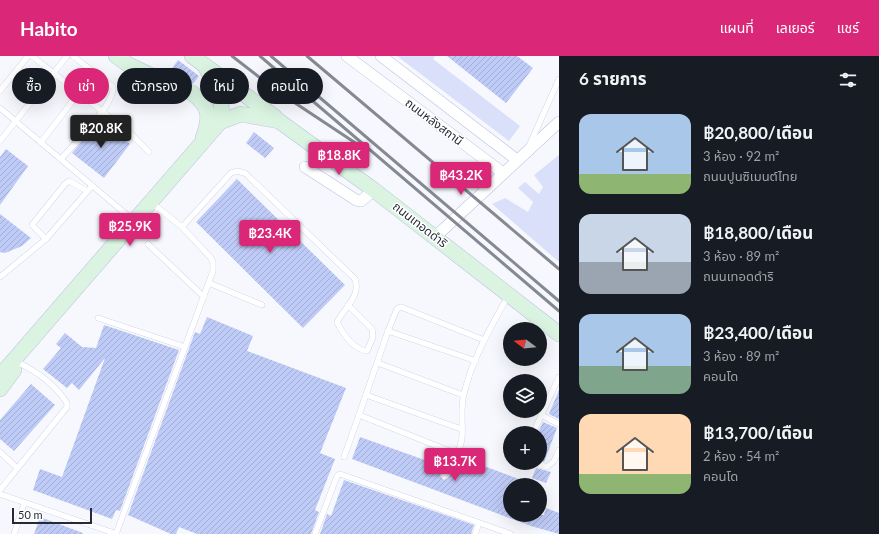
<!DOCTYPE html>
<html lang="th">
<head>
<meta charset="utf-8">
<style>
  body { margin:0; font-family:Lato,"Noto Sans Thai",sans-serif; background:#242831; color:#f1f3f6; height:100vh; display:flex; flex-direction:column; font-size:15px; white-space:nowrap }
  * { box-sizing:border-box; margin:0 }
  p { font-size:13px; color:#9ea1a6 }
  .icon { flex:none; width:22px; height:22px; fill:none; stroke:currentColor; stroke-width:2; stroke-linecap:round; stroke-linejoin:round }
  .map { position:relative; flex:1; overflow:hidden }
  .drawer { display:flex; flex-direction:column; background:#171b24; width:320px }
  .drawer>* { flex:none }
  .guide { position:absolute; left:12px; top:12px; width:380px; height:36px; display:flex; gap:8px }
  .needle { width:26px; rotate:286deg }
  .tools { position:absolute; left:503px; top:266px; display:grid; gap:8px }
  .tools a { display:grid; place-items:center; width:44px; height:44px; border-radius:50%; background:#171b24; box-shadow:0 4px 16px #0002; font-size:20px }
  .scale { position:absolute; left:12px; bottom:10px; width:80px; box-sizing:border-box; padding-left:4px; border:2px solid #272a35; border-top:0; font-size:11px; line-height:14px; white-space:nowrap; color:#272a35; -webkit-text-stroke:3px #fff; paint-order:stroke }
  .price { position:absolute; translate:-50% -34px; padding:0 9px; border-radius:4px; background:#db2777; color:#fff; font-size:13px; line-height:26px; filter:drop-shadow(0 1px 2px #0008) }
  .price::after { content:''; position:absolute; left:50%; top:24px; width:12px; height:9px; margin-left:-6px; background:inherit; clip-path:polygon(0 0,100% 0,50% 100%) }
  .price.on { background:#222; color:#fff }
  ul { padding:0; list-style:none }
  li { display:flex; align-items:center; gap:12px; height:100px; padding:0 20px }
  li span { display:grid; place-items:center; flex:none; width:112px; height:80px; border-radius:12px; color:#555 }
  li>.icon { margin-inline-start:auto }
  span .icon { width:48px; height:48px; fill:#fffc; stroke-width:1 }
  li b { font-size:17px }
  h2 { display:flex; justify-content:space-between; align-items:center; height:48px; padding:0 20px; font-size:17px }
  .tag { padding:0 14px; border-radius:18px; background:#171b24; box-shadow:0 4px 16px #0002; font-size:14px; line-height:36px }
  .tag.on { background:#db2777; color:#fff }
  header { display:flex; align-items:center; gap:24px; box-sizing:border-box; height:56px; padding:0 20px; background:#db2777; color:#fff }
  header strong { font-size:19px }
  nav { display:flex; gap:22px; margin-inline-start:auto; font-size:14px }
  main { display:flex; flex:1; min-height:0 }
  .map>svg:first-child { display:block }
  .green { fill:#dae0f9 }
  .building { fill:url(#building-hatch) }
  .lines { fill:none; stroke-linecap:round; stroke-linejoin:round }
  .lane-casing { stroke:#bac1de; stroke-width:6 }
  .street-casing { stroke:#bac1de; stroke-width:12 }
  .secondary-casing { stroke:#bac1de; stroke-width:16 }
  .lane { stroke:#fff; stroke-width:5.5 }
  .street { stroke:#fff; stroke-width:11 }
  .secondary { stroke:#daf4e1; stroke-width:15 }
  .rail { stroke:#878992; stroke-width:3 }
  .labels { text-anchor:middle; stroke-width:3; stroke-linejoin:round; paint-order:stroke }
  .street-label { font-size:12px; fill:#272a35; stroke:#fff }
</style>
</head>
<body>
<header>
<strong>Habito</strong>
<nav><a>แผนที่</a><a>เลเยอร์</a><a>แชร์</a></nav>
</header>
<main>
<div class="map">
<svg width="559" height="478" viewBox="0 0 559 478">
  <defs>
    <pattern id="building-hatch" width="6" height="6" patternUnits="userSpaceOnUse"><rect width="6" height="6" fill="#bfcbf7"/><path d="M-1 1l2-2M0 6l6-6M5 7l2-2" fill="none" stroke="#a4aed4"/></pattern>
  </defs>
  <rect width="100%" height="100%" fill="#f6f8fe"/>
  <g class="green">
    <path d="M397,0h38l-2,3 87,67 -11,15z"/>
    <path d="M559,99v107l-67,-58 13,-6 23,14 5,-10 -15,-14 7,-6 14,12 4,-7 -9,-12z"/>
  </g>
  <g class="building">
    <path d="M447,0h70l16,12 -27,35z"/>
    <path d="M178,4l21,16 -6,8 -15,-7 -8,-6z"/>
    <path d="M100,65l30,23 -26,34 -32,-25z"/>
    <path d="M254,76l20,16 -9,10 -19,-15z"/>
    <path d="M6,93l22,17 -28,39v-48z"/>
    <path d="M237,123l108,106 -42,43 -107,-106z"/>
    <path d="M0,158l31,24 -9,8 -17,7 -5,-1z"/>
    <path d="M207,261l46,19 -6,15 99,37 -26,65 15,6 -20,51 4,2 -8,22h-114l-18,-7 -3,7h-5l-43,-19 67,-183 5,2z"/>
    <path d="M104,269l75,25 -59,161 -4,-1 -4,9 -79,-29 7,-21 22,8 43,-119 -26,32 -7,-7 -5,5 -24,-19 18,-21 -5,-4 9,-11 17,14 14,1z"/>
    <path d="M31,328l24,21 -41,46 -14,-12v-19z"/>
    <path d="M559,334v29l-10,-5z"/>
    <path d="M543,366l14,6 -13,34 -4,-2v-27h-2z"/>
    <path d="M360,381l76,27 -2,3 8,3 -2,6 4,4 4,-2 12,-21 72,27 -22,1v30h34l2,-7 13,5v21l-28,-8 -179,-67z"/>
    <path d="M536,412l15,4 -5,11 -14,-5z"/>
    <path d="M344,424l130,45 -3,9h-151l7,-20 4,2z"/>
    <path d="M40,461l43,16v1h-49z"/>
  </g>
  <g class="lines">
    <g class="lane-casing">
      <g id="lane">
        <path d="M32,0l99,78 18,18"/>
        <path d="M0,35l28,-35"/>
        <path d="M0,52l133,112"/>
        <path d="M0,85l67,-85"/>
        <path d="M41,86l38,-49"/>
        <path d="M529,90l30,-67"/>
        <path d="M61,103c12,-14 54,-55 52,-72l-40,-31"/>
        <path d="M182,171l49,-54 6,-2 8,2 110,106c6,17 -10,28 -18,43 6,12 16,27 30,29l6,-14 -1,-8 -24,-24"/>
        <path d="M46,183l-14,-14 33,-41 4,-3 18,10"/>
        <path d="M148,188l56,53"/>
        <path d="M0,221l46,-38 46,-53"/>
        <path d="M209,227l53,22"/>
        <path d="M98,262l87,29"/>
        <path d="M388,275l88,30"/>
        <path d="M378,307l85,32"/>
        <path d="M366,339l95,34"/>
        <path d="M541,359l18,9"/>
        <path d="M533,377l26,-56"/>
        <path d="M0,396l17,16"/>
        <path d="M457,398l-98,-39 29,-84 9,-22 4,-2 83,33"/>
        <path d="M344,401l15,-42"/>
        <path d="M534,407l13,4 7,-6 5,-11"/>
        <path d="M444,420c7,-12 17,-25 18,-39 1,-14 -2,-29 2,-43 8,-35 27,-67 44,-98"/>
        <path d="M0,434l67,-83v-4c-12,-18 -29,-31 -48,-40"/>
        <path d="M0,438l117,40"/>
        <path d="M14,478l10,-30"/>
        <path d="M116,478l97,-263v-8l-2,-5 -29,-31 -31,-25"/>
        <path d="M315,478l22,-58 3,-2 171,60"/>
        <path d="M475,478l4,-11"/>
      </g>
    </g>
    <g class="street-casing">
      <g id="street">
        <path d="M347,0l156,117"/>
        <path d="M381,0l136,104"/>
        <path d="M305,111l51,33 5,1 13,-11"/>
        <path d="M435,181l124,-115"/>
      </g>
    </g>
    <g class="secondary-casing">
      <g id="secondary">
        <path d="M116,0l13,9 19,9 44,19c18,14 19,23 11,45"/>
        <path d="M192,0l83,61"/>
        <path d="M206,12c11,20 19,31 14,54"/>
        <path d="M0,320l220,-254 21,-8 38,7 95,69 185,144"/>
        <path d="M0,333l14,-19"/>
      </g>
    </g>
    <use href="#lane" class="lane"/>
    <use href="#street" class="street"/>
    <use href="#secondary" class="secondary"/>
    <g class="rail">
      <path d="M232,0l45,35 80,53"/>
      <path d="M260,0l299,255"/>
      <path d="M271,0l288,245"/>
      <path d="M307,0l252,213"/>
    </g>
  </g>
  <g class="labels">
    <g class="street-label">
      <text transform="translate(434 66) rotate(37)" y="4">ถนนหลังสถานี</text>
      <text transform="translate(420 169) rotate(38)" y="4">ถนนเทอดดำริ</text>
    </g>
  </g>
</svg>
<div class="tools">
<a><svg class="needle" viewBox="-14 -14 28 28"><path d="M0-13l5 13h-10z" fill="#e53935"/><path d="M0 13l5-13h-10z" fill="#9ea1a6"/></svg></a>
<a><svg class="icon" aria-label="layers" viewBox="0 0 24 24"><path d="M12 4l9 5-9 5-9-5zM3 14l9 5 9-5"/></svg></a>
<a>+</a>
<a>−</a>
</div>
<div class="scale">50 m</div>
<b class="price on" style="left:101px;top:93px">฿20.8K</b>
<b class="price" style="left:339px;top:120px">฿18.8K</b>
<b class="price" style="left:461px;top:140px">฿43.2K</b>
<b class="price" style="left:130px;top:191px">฿25.9K</b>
<b class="price" style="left:270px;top:198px">฿23.4K</b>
<b class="price" style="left:455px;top:426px">฿13.7K</b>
<div class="guide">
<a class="tag">ซื้อ</a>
<a class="tag on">เช่า</a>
<a class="tag">ตัวกรอง</a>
<a class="tag">ใหม่</a>
<a class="tag">คอนโด</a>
</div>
</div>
<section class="drawer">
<h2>6 รายการ<svg class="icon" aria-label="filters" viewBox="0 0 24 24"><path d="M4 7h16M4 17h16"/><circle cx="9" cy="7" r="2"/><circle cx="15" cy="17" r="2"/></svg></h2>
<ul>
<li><span style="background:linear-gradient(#a9c7e8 75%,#8fb573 0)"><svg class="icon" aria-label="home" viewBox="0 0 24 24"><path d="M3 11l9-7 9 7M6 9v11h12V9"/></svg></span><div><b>฿20,800/เดือน</b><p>3 ห้อง · 92 m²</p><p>ถนนปูนซิเมนต์ไทย</p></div></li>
<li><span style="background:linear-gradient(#c9d6e8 60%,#9aa5b1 0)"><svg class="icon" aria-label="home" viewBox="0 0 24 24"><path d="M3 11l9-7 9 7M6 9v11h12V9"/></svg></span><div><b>฿18,800/เดือน</b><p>3 ห้อง · 89 m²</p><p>ถนนเทอดดำริ</p></div></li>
<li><span style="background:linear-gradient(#a9c7e8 65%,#7fa58c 0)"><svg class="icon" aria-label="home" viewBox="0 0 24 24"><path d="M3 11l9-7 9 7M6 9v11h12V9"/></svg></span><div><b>฿23,400/เดือน</b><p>3 ห้อง · 89 m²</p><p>คอนโด</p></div></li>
<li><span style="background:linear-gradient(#ffd9b3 75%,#8fb573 0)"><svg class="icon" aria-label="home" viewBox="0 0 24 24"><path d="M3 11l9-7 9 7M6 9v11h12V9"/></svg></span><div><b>฿13,700/เดือน</b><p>2 ห้อง · 54 m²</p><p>คอนโด</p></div></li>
</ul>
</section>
</main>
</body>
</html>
